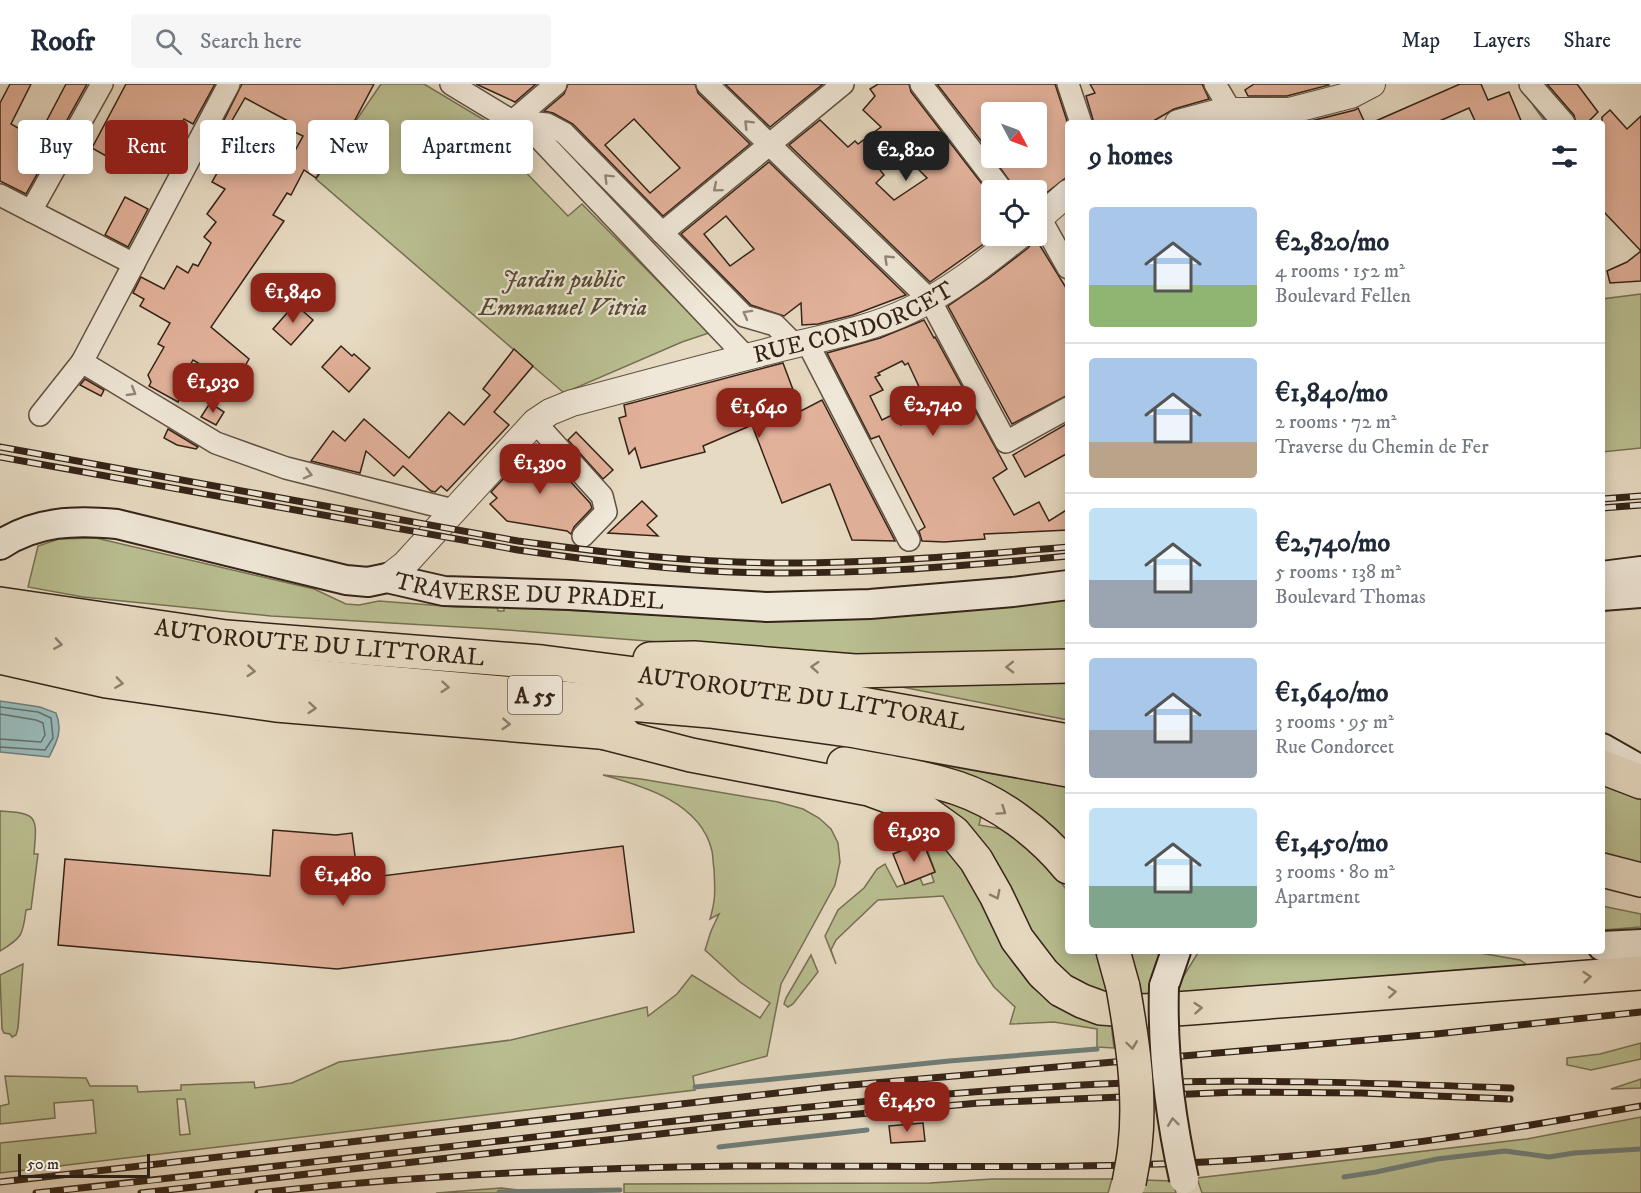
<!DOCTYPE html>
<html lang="en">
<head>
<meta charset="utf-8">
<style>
  body { margin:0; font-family:"IM FELL DW Pica",serif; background:#f6f6f7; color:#1f2937; height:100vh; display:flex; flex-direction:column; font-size:22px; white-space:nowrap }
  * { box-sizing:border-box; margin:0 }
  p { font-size:20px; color:#747a83 }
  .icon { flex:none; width:33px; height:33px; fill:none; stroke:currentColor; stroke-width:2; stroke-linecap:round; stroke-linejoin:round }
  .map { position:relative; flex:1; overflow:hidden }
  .drawer { position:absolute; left:1065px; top:36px; width:540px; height:834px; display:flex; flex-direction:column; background:#fff; border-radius:6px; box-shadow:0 3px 15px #0003 }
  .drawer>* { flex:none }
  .guide { position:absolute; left:18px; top:36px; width:570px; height:54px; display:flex; gap:12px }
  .needle { width:39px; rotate:131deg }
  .buttons { position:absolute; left:981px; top:18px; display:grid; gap:12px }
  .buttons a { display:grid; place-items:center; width:66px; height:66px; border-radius:6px; background:#fff; box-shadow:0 3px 15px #0003; font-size:30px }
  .scale { position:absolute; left:18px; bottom:15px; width:132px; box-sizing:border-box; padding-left:6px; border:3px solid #342317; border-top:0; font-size:16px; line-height:21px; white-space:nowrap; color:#342317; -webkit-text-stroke:4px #efe7d7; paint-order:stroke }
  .price { position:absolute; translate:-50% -51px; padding:0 14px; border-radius:12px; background:#8f2418; color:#fff; font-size:20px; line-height:39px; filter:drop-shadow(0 2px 3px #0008) }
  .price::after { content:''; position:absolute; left:50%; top:36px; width:18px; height:14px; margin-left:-9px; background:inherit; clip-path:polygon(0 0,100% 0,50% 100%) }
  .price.selected { background:#222; color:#fff }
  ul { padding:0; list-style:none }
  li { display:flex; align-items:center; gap:18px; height:150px; padding:0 24px }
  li+li { border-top:2px solid #e0e1e3 }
  li span { display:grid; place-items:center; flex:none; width:168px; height:120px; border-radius:6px; color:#555 }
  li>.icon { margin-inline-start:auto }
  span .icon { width:72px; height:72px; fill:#fffc; stroke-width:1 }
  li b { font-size:26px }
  h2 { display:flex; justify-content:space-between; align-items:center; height:72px; padding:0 24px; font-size:26px }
  .pill { padding:0 21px; border-radius:6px; background:#fff; box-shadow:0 3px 15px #0003; font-size:21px; line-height:54px }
  .pill.selected { background:#8f2418; color:#fff }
  header { display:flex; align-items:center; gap:36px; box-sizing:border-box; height:84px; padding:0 30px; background:#fff; border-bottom:2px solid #e0e1e3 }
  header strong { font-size:28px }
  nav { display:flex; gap:33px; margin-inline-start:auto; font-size:21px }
  .search { width:420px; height:54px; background:#f6f6f7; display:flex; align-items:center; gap:15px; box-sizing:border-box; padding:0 21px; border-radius:6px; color:#747a83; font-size:22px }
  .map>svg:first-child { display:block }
  .green { fill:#b9be90; stroke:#767054; stroke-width:1.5; fill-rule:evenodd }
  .water { fill:#98baba; stroke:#707e79; stroke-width:1.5 }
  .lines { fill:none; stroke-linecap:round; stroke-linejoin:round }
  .shore { stroke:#666e68; stroke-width:1.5 }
  .stream { stroke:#707e79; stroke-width:5 }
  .building { fill:#e2b19a; stroke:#342317; stroke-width:1.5; fill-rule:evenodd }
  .minor-casing { stroke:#615142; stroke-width:24 }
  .tertiary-casing { stroke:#615142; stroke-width:28 }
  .secondary-casing { stroke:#342317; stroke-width:32 }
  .motorway-casing { stroke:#342317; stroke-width:36 }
  .minor { stroke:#efe7d7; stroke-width:21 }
  .tertiary { stroke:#efe7d7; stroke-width:26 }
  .secondary { stroke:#efe7d7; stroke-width:28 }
  .motorway { stroke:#e7dac2; stroke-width:33 }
  .rail-casing { stroke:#342317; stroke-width:7 }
  .rail { stroke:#efe7d7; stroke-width:4.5; stroke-dasharray:14; stroke-linecap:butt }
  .secondary-bridge-casing { stroke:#342317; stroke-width:32; stroke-linecap:butt }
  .motorway-bridge-casing { stroke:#342317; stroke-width:36; stroke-linecap:butt }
  .secondary-bridge { stroke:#efe7d7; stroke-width:28 }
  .motorway-bridge { stroke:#e7dac2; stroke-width:33 }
  .oneway { stroke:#928577 }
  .oneway2 { stroke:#8e7e6c }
  .labels { text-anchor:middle; stroke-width:4.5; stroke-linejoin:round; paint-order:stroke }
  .shield { fill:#efe7d7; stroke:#6c5e51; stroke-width:1.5 }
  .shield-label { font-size:22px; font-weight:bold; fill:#342317 }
  .park-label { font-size:24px; font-style:italic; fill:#554a35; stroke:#efe7d7 }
  .street-label { font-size:24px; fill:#342317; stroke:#efe7d7 }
</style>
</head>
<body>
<header>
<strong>Roofr</strong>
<div class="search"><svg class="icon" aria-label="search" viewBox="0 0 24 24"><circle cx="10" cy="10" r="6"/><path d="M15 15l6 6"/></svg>Search here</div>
<nav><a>Map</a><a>Layers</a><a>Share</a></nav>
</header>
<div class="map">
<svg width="1641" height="1109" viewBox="0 0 1641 1109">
  <rect width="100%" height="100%" fill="#e7dac2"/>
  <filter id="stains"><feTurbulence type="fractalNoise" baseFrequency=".00333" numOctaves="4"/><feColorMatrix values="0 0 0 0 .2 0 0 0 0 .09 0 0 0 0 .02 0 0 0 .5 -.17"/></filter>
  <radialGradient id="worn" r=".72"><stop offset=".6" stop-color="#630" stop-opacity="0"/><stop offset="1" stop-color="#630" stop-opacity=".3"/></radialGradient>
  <g class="green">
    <path d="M381,0h43l99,59 -13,13 58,60 14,-12 127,129 -27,9 -118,51 -248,-214z"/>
    <path d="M1641,210v154l-39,4v-153z"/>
    <path d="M96,454l218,51 32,15 13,1 20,-4 78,6h40l1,4h6v-4l279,14 98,-5 187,-18v57l-217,2 -357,-28 -223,-13 -188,-19 -55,-10 10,-41 21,-7z"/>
    <path d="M1068,592v44l-176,-35z"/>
    <path d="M901,674l167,29v56z"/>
    <path d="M603,691l38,4 137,23 25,7 16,9 12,11 7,14 2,19 -5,23 -54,99 -14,72 -74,20 2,14 -695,83v-30l96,-10 -3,-33 -39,3 1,15 -55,6v-18l9,-2 -4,-28 81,2 4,8h47l1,6 43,-2v-5l73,-3 1,6 37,-5 47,-21 172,-22 136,-33 1,9 29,-22 15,-19 68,43 10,-15 -30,-21 -35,-32 6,-19 8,-17 -9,5c6,-21 5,-28 4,-50 -1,-6 -1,-13 -2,-18 -11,-48 -68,-65 -109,-76zM177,1015h8l5,35 -10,1z"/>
    <path d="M1602,693l39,17v77l-39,-10z"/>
    <path d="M911,707l34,9 36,16 -2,9 23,4 11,5 35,30 20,28v59h28l12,46 -53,-25z"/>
    <path d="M0,727c39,2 37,6 34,43h4l-7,55 -5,1c-3,25 -4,28 -26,41z"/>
    <path d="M918,741l35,22 22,32 37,82 20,26 28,20 23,12 28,4 3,25 -17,-1v-18l-43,-7 -44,2 5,-17 -21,-20 -16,-24 -35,-67 -65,4 -42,40 -5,10 5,14 -11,-28 13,-26 26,-22 13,-19 8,-5 12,23 23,-9 3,7 11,-3 -3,-9 4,-2z"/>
    <path d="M1602,822l39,8v13l-39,3z"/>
    <path d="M1130,867h32l-13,51h-9z"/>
    <path d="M1199,867h270l51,9 13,9 -357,32 1,-14z"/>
    <path d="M811,871l7,17 -25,32 -5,3 -4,-3 2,-6z"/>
    <path d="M23,880l-5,64 -2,7 -4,2 -2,-3 -6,-1 -2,-4 -2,-54z"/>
    <path d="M1641,959v16l-50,11 -24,-5v-7l33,-4z"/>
    <path d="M1641,995v9l-30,1z"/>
    <path d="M1641,1033v76h-439l-5,-15 330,-39z"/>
    <path d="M992,1095h120l-4,14h-484v-9l306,-1z"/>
    <path d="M1144,1096l29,1 3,12h-35z"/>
    <path d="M501,1104l42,5h-107z"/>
  </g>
  <path class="water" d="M0,617l40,6 16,6c7,17 1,29 -7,44l-49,-5z"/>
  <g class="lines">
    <g class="shore">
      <path d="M0,623l38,5 13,6 2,20 -8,12 -45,-3"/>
      <path d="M0,630l36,6 7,3 2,12 -4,7 -41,-3"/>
    </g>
    <g class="stream">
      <path d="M1535,21l13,18"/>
      <path d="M695,1003l254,-26 148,-12"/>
      <path d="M719,1063l148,-17"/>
      <path d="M1344,1093l32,-5 61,-13 68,-8 44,6 25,-4 67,-4"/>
      <path d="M499,1108l121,-2"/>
    </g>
  </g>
  <g class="building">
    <path d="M10,0h21l-20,40 26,15 29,-55h21l-61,110 -26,-13v-78z"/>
    <path d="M126,0h89l-22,40 -9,-5 -27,52 -14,-8 3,-5 -31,-18 -9,16 -14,-8z"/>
    <path d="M242,0h132l-26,49 -32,45 -12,-8 -13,25 -4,-2 -14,22 11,6 -73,106 38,32 -14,25 -42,-24 -13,23 7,4 -9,15 -29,-16 2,-4 -3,-7 16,-28 -6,-3 12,-21 -30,-17 4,-7 -11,-6 8,-16 23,12 13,-23 11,7 5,-9 5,2 13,-23 -7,-6 12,-15 -9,-8 18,-25 -13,-7 13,-23 -16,-9zM245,14l45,24 -4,6 17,8 -17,31 -60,-36z"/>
    <path d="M476,0h60l-21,18z"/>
    <path d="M568,0h127l3,9 52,51 -87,72 -90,-92 -20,-11 -9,-2 20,-17zM634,35l46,49 -30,25 -45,-48z"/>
    <path d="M725,0h98l-53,43z"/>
    <path d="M878,0h31l2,8 81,105v39h3l-65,46 -141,-137 31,-25 28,27 7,-6 3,3 23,-17 -18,-17 12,-14 -5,-7zM902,69l25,25 -33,22 -18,-17 8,-8 -4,-5z"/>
    <path d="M937,0h118l13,40v52l-32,25v-11h-20l-23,-32h43v-46h-44v43z"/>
    <path d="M1090,0h112l7,15 -35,10 -24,14h-56l-8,-27 9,-3z"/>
    <path d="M1254,0h75v1l-42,11h-39l-3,-6z"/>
    <path d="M1460,0h21l7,16 21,-8 13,31h-46l-7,-15 -34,15h-64z"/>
    <path d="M1547,0h30l21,28 -11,11h-11l-2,-8z"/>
    <path d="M1358,24l7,15h-62l52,-13z"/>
    <path d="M1610,26l17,19 14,-13v165l-31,2 -3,-12 20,-9 14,-11 -39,-41v-93z"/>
    <path d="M769,78l137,133 -53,20 -35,9 -16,1 -1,-22 -17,13 -33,-11 -70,-71zM726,132l28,33 -24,17 -26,-32z"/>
    <path d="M125,113l23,12 -20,38 -23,-12z"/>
    <path d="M1034,152l34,55v104l-56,29 -64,-118 41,-28 39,-30 5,-6z"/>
    <path d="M295,220l18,16 -22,25 -18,-16z"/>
    <path d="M924,236l10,18 1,-1 72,132 -14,9 21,37 25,-13 10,19 19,-12v21l-84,4 1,5 -41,3 -22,-1 -3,-10 6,-4 -38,-75 -8,-16 -8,3 -44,-86 53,-15zM902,277l3,4 3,-2 13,28 -2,1 2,5 -2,1 5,10 -23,17 -7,-11 -12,6 -12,-24 13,-6 -8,-13 5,-2 -2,-2z"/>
    <path d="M341,262l11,10 2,-2 16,14 -21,24 -27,-25z"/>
    <path d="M514,265l19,17 -39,46 15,13 -62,66 -6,-5 -6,6 -4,-1 -28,-25 -9,10 -28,-25 -6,22 -49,-12 22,-30 12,10 19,-22 45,39 40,-46 15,13 26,-30 -7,-6z"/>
    <path d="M783,279l18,48 21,-11 73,141 -43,-1 -22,-56 -48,19 -30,-78 -49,21 2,6 -64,16 -6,-20 -6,6 -10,-36 7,-2 -2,-11z"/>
    <path d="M85,295l19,11 -3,6 -21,-11z"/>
    <path d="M210,319l14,9 -8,13 -15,-8z"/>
    <path d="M1068,339v30l-43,24 -12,-22z"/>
    <path d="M168,345l30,18 -2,2 -19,-4 -13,-7z"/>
    <path d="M576,348l37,38 -10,9 -35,-39z"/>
    <path d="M536,360l54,59 2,5 -18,19 -3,7 -4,-3 -60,-10 -17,-17 7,-6 -6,-6z"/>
    <path d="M642,417l15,15 -10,9 11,11 -50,-3z"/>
    <path d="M273,746l63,5 16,-2 6,46 265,-33 11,86 -297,37 -279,-24 7,-86 205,17z"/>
    <path d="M923,758l12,30 -30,12 -12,-30z"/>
    <path d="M923,1039l2,18 -34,2 -2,-17z"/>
  </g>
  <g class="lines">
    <g class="minor-casing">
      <g id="minor">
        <path d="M451,0l86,52 209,221"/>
        <path d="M707,0l223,216 76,142 62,-34"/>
        <path d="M921,0l81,106"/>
        <path d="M1068,0l13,39"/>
        <path d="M1215,0l16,27"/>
        <path d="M1530,0l34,39"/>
        <path d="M514,36l42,-36"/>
        <path d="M518,37l29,3 17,9 180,183 31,9 20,20"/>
        <path d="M0,111l134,69"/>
        <path d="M31,127l71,-127"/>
        <path d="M1040,134l28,50"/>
        <path d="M662,149l181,-149"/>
        <path d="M807,258l102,198"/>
        <path d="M82,278l134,81 70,25 167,42"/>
        <path d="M40,331l42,-53 147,-278"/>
        <path d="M535,338l67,74 4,16 -23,24"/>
      </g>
    </g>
    <g class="tertiary-casing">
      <g id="tertiary">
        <path d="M1178,39l45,-12h66l62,-16 21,-11"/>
        <path d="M1036,137l32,-28"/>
        <path id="s1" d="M387,494l18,-14 130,-142 15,-10 22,-9c65,-17 129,-35 194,-51 48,-13 99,-20 144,-42 40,-19 75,-47 109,-74"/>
      </g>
    </g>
    <g class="secondary-casing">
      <g id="secondary">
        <path id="s2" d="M0,461c36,-24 75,-25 117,-21l229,56 22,2 19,-4 57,13 126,4 197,12 103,-3 143,-12 55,-7"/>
        <path d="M1602,492l39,-5"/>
        <path d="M1602,512l39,-3"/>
        <path d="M1602,664l39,22"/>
        <path d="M1602,862l39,-2"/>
        <path d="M1164,902l12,-35"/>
      </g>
    </g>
    <g class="motorway-casing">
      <g id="motorway">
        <path id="s3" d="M0,520l226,33 316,25 309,40 217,39"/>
        <path d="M0,551l228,34 482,42 145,20 213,39"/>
        <path d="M0,573l106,24 170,24 348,29"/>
        <path d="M650,575l44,-1 161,13 213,-5"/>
        <path d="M602,648l89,23 178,34 49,18 36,26 22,27 20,35 21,44 26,34 18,17 21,11 19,7 43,3 46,-3 451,-35"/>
        <path d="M844,680c38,7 76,12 113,24 42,14 83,45 111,79"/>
        <path d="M1602,683l39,15"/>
        <path d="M1602,786l39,10"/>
        <path d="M1113,867l10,36"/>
      </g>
    </g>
    <use href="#minor" class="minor"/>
    <use href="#tertiary" class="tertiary"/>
    <use href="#secondary" class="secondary"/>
    <use href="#motorway" class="motorway"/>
    <g class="rail-casing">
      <g id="rail">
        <path d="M0,363l518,94c88,12 178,22 268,22 94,0 188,-8 282,-16"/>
        <path d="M0,373l518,93c71,10 142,19 213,22 112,4 225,-5 337,-16"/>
        <path d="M1602,415l39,-3"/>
        <path d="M1602,424l39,-3"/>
        <path d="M0,1098l839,-96 597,-52 205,-22"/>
        <path d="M36,1109c207,-22 414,-47 621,-70 148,-16 296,-32 445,-39 137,-6 273,-1 409,4"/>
        <path d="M141,1109l606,-69 232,-21 258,-11 124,1 149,6"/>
        <path d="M258,1109c159,-18 320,-25 480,-27 156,-1 312,4 467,-4 147,-7 292,-30 436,-56"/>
      </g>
    </g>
    <use href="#rail" class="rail"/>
    <g class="secondary-bridge-casing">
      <path id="secondary-bridge" d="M1164,902c-2,65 6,130 20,193"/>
    </g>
    <g class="motorway-bridge-casing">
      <path id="motorway-bridge" d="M1123,903c9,51 18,107 12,159 -1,12 -4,25 -6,37"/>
    </g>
    <use href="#secondary-bridge" class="secondary-bridge"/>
    <use href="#motorway-bridge" class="motorway-bridge"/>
  </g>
  <defs><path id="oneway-chevron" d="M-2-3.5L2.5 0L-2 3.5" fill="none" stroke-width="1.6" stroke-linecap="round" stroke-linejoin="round" transform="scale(1.5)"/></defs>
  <g class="oneway">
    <use href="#oneway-chevron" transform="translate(748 40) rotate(-135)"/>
    <use href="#oneway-chevron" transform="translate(608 94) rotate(-135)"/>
    <use href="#oneway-chevron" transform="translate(717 104) rotate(140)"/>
    <use href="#oneway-chevron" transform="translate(888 175) rotate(-136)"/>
    <use href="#oneway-chevron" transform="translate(747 230) rotate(-151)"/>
    <use href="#oneway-chevron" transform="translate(132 308) rotate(31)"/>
    <use href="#oneway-chevron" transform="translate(308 390) rotate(15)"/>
    <use href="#oneway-chevron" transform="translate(1173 1038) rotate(-97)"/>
  </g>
  <g class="oneway2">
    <use href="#oneway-chevron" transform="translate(58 560) rotate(9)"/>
    <use href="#oneway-chevron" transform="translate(815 583) rotate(-176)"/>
    <use href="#oneway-chevron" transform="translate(1010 583) rotate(179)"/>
    <use href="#oneway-chevron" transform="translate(251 587) rotate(5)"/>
    <use href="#oneway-chevron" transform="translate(119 599) rotate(8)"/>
    <use href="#oneway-chevron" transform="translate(445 603) rotate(5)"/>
    <use href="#oneway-chevron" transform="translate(639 620) rotate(6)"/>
    <use href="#oneway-chevron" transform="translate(312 624) rotate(5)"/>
    <use href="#oneway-chevron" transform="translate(506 640) rotate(4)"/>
    <use href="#oneway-chevron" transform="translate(1002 727) rotate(34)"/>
    <use href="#oneway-chevron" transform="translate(996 811) rotate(63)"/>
    <use href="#oneway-chevron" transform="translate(1587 893) rotate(-5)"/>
    <use href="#oneway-chevron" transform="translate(1392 908) rotate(-5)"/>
    <use href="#oneway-chevron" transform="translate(1198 924) rotate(-4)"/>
    <use href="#oneway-chevron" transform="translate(1132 961) rotate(82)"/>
  </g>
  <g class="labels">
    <rect class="shield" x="508" y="592" width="54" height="38" rx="4.5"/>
    <g class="shield-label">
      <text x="535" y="619">A 55</text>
    </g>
    <g class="park-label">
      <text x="563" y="203">Jardin public<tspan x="563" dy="28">Emmanuel Vitria</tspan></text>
    </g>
    <g class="street-label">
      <text dy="8" stroke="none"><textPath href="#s1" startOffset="550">RUE CONDORCET</textPath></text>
      <text dy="8" stroke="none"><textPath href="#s2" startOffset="542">TRAVERSE DU PRADEL</textPath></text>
      <text dy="8" stroke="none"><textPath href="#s3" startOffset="322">AUTOROUTE DU LITTORAL</textPath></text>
      <text dy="8" stroke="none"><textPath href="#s3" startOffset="808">AUTOROUTE DU LITTORAL</textPath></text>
    </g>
  </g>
  <rect width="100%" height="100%" filter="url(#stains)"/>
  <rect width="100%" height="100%" fill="url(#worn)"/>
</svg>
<div class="buttons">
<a><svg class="needle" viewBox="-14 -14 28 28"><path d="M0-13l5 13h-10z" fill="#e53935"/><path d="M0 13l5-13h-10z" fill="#747a83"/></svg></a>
<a><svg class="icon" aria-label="locate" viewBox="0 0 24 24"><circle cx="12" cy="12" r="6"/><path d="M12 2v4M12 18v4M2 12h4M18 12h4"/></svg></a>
</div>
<div class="scale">50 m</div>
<b class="price selected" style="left:906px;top:98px">€2,820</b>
<b class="price" style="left:293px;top:240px">€1,840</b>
<b class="price" style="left:213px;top:330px">€1,930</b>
<b class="price" style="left:933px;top:353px">€2,740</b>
<b class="price" style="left:759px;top:355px">€1,640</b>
<b class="price" style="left:540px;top:411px">€1,390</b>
<b class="price" style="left:914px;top:779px">€1,930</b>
<b class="price" style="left:343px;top:823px">€1,480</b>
<b class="price" style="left:907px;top:1049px">€1,450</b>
<div class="guide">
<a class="pill">Buy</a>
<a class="pill selected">Rent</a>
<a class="pill">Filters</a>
<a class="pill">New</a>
<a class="pill">Apartment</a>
</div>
<section class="drawer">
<h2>9 homes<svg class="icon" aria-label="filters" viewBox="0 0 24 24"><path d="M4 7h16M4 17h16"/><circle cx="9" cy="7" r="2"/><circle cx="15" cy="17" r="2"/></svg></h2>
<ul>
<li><span style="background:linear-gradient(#a9c7e8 65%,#8fb573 0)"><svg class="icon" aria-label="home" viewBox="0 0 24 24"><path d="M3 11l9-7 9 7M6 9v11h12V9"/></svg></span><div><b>€2,820/mo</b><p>4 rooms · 152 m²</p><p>Boulevard Fellen</p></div></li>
<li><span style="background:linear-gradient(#a9c7e8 70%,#b9a48a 0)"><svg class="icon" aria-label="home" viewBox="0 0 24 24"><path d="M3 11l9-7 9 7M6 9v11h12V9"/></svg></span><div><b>€1,840/mo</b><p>2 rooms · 72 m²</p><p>Traverse du Chemin de Fer</p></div></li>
<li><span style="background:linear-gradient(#bfe0f5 60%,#9aa5b1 0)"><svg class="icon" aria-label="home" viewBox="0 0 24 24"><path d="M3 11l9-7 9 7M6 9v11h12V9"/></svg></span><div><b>€2,740/mo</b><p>5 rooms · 138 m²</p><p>Boulevard Thomas</p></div></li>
<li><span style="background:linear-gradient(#a9c7e8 60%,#9aa5b1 0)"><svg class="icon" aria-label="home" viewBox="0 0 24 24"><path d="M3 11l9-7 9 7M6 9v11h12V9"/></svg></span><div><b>€1,640/mo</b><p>3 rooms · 95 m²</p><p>Rue Condorcet</p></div></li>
<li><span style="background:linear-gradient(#bfe0f5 65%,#7fa58c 0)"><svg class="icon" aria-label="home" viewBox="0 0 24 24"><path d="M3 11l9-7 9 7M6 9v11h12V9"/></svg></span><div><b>€1,450/mo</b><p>3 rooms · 80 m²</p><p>Apartment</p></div></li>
</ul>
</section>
</div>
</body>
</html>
